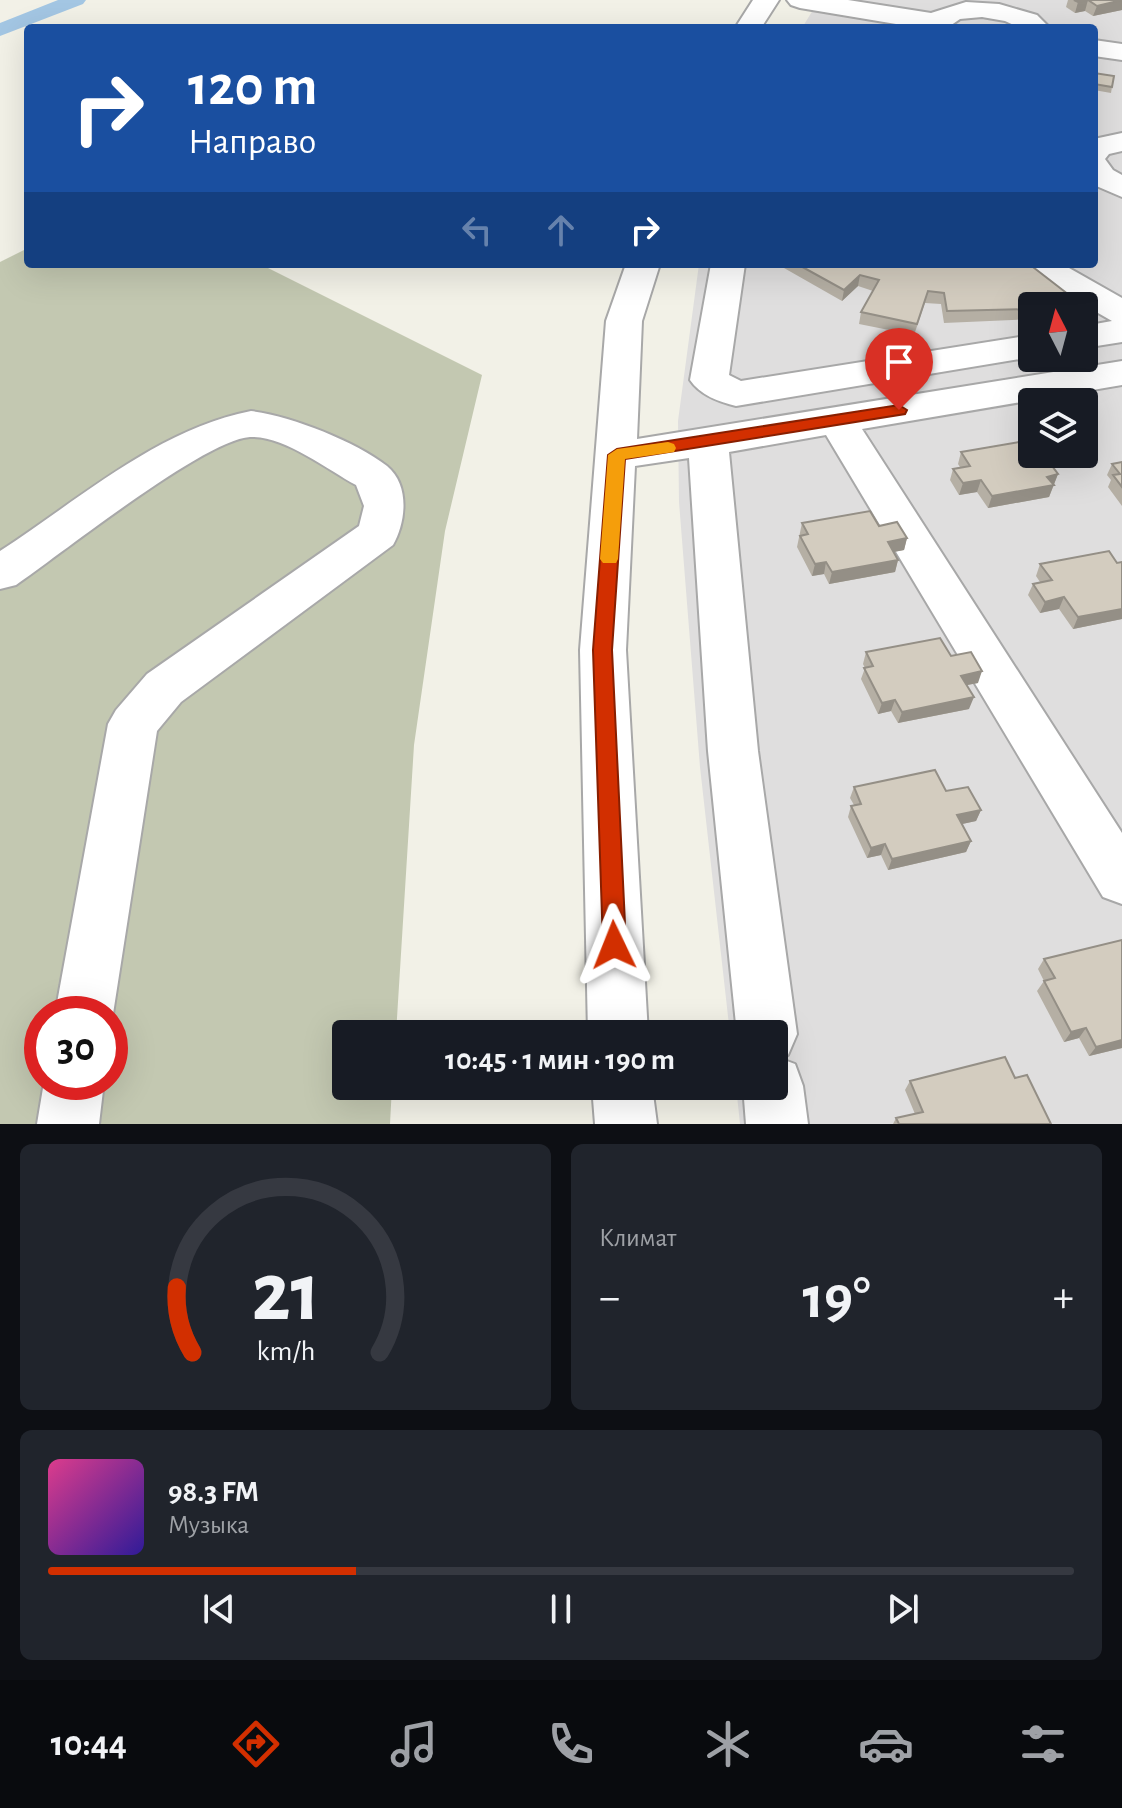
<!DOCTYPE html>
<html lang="ru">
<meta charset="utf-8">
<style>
:root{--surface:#171b24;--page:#20242c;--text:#f1f3f6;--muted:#9ea1a6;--line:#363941;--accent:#d22f00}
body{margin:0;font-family:"Alegreya Sans",sans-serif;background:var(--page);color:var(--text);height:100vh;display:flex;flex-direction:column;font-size:30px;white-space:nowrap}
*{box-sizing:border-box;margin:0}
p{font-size:26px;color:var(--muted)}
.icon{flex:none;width:44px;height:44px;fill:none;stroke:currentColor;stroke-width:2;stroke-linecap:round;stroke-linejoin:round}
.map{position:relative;height:1124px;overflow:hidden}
.drawer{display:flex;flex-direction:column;gap:20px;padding:20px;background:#0d0f14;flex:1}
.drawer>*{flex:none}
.top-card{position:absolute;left:24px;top:24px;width:1074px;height:244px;border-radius:8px;box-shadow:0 8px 32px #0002;background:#1a4fa0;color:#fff;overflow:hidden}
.needle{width:52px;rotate:354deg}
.buttons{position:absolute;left:1018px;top:292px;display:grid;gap:16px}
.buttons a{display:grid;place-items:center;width:80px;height:80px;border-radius:8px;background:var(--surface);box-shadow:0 8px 32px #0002;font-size:40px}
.speed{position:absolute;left:24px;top:996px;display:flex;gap:16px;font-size:40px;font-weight:700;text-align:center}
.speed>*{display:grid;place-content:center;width:104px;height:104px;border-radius:50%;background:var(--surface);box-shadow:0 8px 32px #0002;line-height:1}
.speed .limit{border:12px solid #d22;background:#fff;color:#111}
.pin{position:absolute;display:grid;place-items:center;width:68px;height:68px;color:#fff;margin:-82px -34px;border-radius:50% 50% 50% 0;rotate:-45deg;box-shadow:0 0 8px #0007}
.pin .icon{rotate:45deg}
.me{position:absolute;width:88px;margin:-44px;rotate:358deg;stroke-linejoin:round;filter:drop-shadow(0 0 6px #0008)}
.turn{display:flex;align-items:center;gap:28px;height:168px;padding:0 32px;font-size:36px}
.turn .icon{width:104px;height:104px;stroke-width:2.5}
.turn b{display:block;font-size:56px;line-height:68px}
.lanes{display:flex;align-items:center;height:76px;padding:0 32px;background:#0003;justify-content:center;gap:40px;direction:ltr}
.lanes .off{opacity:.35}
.big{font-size:60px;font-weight:600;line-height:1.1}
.drawer .tile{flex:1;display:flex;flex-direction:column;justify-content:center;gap:12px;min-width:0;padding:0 28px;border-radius:12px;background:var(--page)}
.drawer .dial{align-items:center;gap:0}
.dial svg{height:208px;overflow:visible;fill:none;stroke:var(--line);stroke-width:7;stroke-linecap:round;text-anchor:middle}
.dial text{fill:var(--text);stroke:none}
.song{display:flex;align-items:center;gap:24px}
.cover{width:96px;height:96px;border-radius:12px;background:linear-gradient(135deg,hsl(330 70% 55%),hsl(250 70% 35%))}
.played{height:8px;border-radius:4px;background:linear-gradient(90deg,var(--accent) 30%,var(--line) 30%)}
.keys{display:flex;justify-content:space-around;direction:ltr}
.heat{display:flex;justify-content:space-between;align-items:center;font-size:44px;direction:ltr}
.drawer .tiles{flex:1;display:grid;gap:20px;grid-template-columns:1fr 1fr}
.tile:last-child{grid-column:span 2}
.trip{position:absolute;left:332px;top:1020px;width:456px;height:80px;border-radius:8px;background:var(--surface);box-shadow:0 8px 32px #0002;font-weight:600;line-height:80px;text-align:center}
.menu{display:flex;height:128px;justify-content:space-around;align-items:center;background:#090b0e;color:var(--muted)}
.menu .icon{width:56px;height:56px}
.menu .active{color:var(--accent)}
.menu b{font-size:36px;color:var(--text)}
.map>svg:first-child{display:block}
.residential{fill:#dfdede;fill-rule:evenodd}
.construction{fill:#c3c8b1;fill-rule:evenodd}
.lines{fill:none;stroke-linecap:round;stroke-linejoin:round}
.canal{fill:#a3c6e3;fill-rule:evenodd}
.minor-casing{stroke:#a8a8a8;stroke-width:4}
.minor{fill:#fff;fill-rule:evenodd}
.wall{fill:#b5afa4}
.shaded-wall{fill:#948f86}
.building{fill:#d3ccbf;stroke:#948f86;stroke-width:2}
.route{fill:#d22f00;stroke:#881f00;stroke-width:2}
.slow{fill:#f59e0b}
</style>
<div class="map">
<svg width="1122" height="1124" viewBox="0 0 1122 1124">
<rect width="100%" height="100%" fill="#f2f1e7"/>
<path class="residential" d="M819 0H1122V1124H740L736 1086H774V1034H730L700 767 679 502 678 421 699 264H1094V28H802ZM1032 306H1084V358H1032ZM1032 402H1084V454H1032Z"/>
<path class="construction" d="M28 248V264H260L482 375 445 531 414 745 396 1034H346V1086H392L390 1124H0V262ZM42 1014H110V1082H42Z"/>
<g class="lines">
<path class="canal" d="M58 0H86L83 4 0 36V23Z"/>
<g class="minor-casing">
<path id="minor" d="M753 0H779L761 28H735Z
M787 0H848L931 13 966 2 999 4 1037 15 1050 28H1020L1005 21 982 17 960 19 947 28H920L800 8 791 5Z
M1094 40 1122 44V60L1094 56Z
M1122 133V151L1109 154 1105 159 1113 170 1122 175V197L1094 185V139Z
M626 264H660L642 321 637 439 1122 361V385L862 429 1122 833V904L1103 897 826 435 729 452 758 751 797 1034 788 1055 779 1058 795 1064 803 1086 808 1124H746L743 1086H774V1034H737L708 751 689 458 635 466 626 650 648 1034H588L580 650 606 321Z
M711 264H745L729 375 741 381 1032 335V357L736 406C719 402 700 395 690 380Z
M1020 264H1062L1122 298V342L1084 348V326L1112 321 1025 271Z
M251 411C291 416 355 441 387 466 410 485 406 522 393 545L181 702 157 731 113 1014 110 1022V1014H55L108 724 116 710 147 674 359 526 364 506 356 485C328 470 283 435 250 437 204 440 61 554 16 585L0 589V551C79 500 156 430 251 411Z
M44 1082H104L99 1124H37Z
M592 1086H652L657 1124H595Z"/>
</g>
<use href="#minor" class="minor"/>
</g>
<path class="wall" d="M1068 0H1122V10L1093 16 1085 11 1075 13 1066 7Z
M1094 73 1112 87 1111 93 1094 90Z
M777 264H1029L1032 319 944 323 941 304 925 303 914 335 859 324 861 312 873 291 858 286 842 301Z
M1032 451 1058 474 1049 497 988 508 977 492 959 495 950 480 953 469 960 467 958 464 961 452Z
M1122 462V506L1108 487 1111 480 1107 475 1112 464Z
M802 523 879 526 907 538 904 550 893 552 898 560 895 572 829 584 824 574 812 576 797 547Z
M1122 562V619L1073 629 1059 609 1040 613 1028 595 1033 584 1040 582 1036 576 1040 564Z
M866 652 951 656 978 683 966 685 969 709 898 723 891 711 878 714 861 679 865 668 863 664Z
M854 787 946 791 981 810 976 821 962 824 971 841 966 852 888 870 881 855 867 858 848 817 851 806 854 805 850 798Z
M1044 959 1122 1048 1089 1056 1079 1038 1064 1042 1037 991 1044 981 1038 969Z
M1015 1078 1051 1124H893L896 1118 915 1114 905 1090 910 1081Z"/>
<path class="shaded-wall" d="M1088 0 1085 11 1075 13 1078 2Z
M1122 0V10L1093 16 1097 6Z
M860 275 858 286 842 301 844 290Z
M1073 298 1070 306H1043Z
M1058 474 1049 497 988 508 992 496 1047 477Z
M981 480 977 492 959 495 963 483Z
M907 538 904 550 884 554 888 542Z
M898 560 895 572 829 584 832 572Z
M826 562 824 574 812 576 815 564Z
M1064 597 1059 609 1040 613 1045 602Z
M1122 609V619L1073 629 1078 617Z
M982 671 978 683 957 687 961 676Z
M974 697 969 709 898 723 902 712Z
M895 700 891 711 878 714 882 703Z
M981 810 976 821 953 826 957 815Z
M971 841 966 852 888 870 892 859Z
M885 844 881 855 867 858 871 848Z
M1086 1028 1079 1038 1064 1042 1071 1032Z
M1122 1040V1048L1089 1056 1096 1047Z"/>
<path class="building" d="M1074 0H1122L1097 6 1088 0 1078 2Z
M1094 73 1114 76 1112 87 1094 84Z
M797 264H1029L1073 298 1043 306H1032V309L947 311 944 293 928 291 917 324 861 312 879 280 860 275 844 290Z
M1025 441 1032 451V454H1043L1058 474 1047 477 1054 485 992 496 981 480 963 483 953 469 970 466 961 452Z
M1122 462V487L1113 475 1120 474 1112 464Z
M870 511 879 526 897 522 907 538 888 542 898 560 832 572 826 562 815 564 800 536 808 534 802 523Z
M1109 551 1117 563 1122 562V609L1078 617 1064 597 1045 602 1033 584 1052 580 1040 564Z
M940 638 951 656 971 652 982 671 961 676 974 697 902 712 895 700 882 703 864 668 873 666 866 652Z
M935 770 946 791 968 787 981 810 957 815 971 841 892 859 885 844 871 848 851 806 861 804 854 787Z
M1122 940V1040L1096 1047 1086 1028 1071 1032 1044 981 1055 978 1044 959Z
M1005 1057 1015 1078 1027 1075 1051 1124H899L896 1118 923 1112 910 1081Z"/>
<path class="route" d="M899 405 907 410 905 414 625 459 612 650 626 945 623 953 614 956 606 953 603 945 593 650 608 455 617 449Z"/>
<path class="slow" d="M668 442 674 444 676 448 674 452 625 459 618 559 616 563H603L600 559 608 455 617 449Z"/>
</svg>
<div class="buttons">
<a><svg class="needle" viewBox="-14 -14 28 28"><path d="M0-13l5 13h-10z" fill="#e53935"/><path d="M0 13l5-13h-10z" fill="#9ea1a6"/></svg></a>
<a><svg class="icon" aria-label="layers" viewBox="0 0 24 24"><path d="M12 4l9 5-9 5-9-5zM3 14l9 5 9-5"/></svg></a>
</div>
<div class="speed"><div class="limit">30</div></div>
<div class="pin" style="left:899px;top:410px;background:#d93025"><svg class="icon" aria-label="arrive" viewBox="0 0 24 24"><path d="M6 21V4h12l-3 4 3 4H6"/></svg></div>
<svg class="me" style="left:614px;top:945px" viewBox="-20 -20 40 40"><path d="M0-17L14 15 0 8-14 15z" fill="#d22f00" stroke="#fff" stroke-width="4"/></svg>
<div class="trip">10:45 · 1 мин · 190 m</div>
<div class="top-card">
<div class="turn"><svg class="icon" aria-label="right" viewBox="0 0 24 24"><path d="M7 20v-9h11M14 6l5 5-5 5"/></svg><div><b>120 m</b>Направо</div></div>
<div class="lanes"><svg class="icon off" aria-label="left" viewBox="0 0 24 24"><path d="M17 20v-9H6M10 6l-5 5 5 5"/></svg><svg class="icon off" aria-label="ahead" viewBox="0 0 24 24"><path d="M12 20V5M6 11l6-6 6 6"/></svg><svg class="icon" aria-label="right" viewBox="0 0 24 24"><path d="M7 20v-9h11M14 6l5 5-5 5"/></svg></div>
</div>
</div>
<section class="drawer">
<div class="tiles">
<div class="tile dial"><svg viewBox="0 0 100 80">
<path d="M14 69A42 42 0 1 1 86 69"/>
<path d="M14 69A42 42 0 0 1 8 44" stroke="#d22f00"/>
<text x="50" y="56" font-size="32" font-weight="700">21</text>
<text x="50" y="72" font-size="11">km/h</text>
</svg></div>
<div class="tile"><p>Климат</p>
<div class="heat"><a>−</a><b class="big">19°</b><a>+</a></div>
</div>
<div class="tile">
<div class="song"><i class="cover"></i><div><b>98.3 FM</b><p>Музыка</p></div></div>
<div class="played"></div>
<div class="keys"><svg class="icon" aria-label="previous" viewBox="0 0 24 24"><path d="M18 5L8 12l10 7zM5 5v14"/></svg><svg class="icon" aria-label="pause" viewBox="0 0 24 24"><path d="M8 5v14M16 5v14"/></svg><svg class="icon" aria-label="next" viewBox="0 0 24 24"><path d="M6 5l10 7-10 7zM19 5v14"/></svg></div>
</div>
</div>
</section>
<nav class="menu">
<b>10:44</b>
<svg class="icon active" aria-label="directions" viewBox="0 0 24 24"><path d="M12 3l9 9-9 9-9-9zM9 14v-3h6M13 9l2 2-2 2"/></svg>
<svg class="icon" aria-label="music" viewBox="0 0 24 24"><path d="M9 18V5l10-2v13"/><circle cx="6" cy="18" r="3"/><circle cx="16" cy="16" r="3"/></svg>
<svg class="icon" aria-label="phone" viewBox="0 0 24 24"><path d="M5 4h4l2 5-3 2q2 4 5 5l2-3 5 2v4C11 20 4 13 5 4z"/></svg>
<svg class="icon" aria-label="climate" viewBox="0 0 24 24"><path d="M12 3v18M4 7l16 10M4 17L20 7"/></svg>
<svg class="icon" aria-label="car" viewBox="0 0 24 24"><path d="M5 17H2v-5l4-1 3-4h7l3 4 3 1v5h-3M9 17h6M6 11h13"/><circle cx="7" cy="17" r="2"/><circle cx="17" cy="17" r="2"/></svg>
<svg class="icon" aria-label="filters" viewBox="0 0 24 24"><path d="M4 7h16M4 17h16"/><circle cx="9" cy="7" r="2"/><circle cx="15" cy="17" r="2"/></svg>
</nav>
